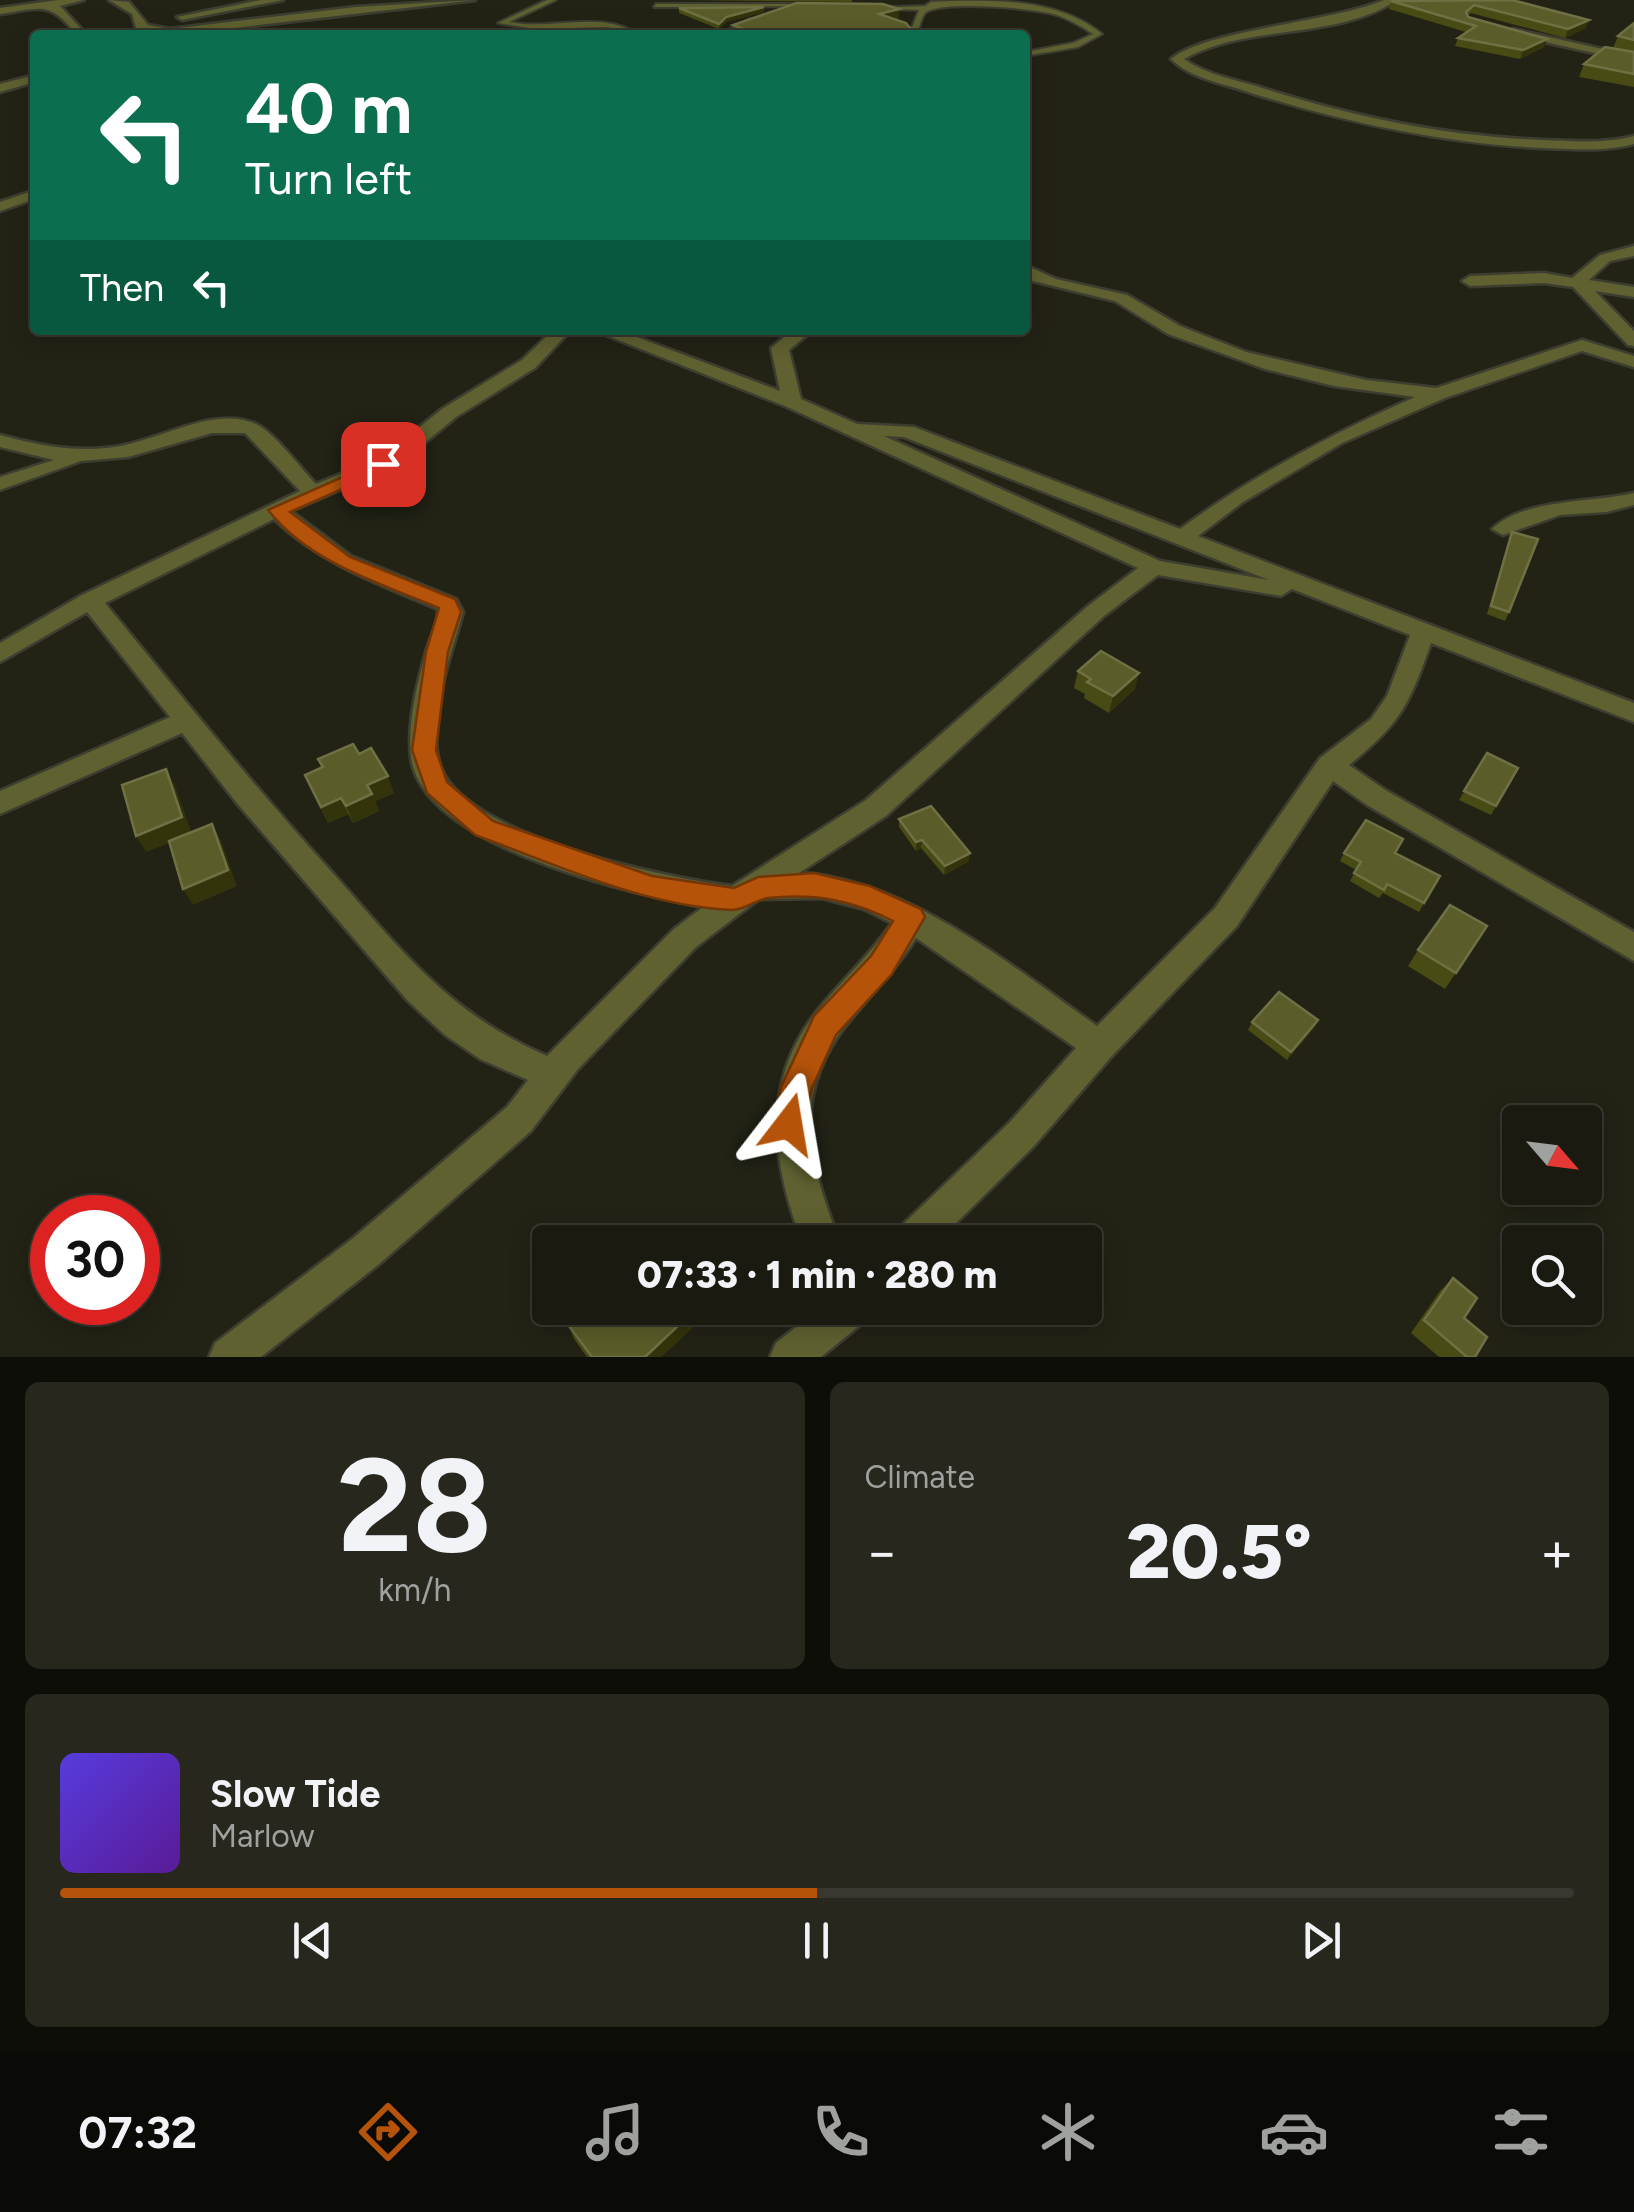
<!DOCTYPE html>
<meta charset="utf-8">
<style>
:root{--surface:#1a1a10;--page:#27271e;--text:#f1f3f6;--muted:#9fa19f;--line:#383830;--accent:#b45309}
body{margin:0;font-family:Figtree,sans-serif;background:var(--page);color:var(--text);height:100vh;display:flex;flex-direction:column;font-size:38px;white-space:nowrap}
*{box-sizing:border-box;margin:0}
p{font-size:32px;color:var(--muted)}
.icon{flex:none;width:55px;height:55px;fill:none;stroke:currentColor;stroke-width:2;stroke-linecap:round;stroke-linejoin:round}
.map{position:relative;height:1357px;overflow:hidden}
.details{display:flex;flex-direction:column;gap:25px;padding:25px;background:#0e0e09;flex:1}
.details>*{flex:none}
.top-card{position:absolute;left:30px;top:30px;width:1000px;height:305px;border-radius:10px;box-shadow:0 5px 25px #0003,0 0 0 2px var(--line);background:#0b6e4f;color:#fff;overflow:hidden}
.needle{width:65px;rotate:118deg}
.buttons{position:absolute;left:1502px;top:1105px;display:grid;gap:20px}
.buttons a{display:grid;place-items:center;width:100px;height:100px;border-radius:10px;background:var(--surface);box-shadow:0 5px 25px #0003,0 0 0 2px var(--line);font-size:50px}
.speed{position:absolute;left:30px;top:1195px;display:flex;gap:20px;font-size:50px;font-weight:700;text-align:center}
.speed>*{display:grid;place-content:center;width:130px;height:130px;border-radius:50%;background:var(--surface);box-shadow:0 5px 25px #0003,0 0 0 2px var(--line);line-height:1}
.speed .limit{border:15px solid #d22;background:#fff;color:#111}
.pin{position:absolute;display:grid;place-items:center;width:85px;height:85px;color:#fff;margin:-42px;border-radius:20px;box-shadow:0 5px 15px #0006}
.me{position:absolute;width:110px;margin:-55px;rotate:14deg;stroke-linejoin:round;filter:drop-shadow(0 0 8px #0008)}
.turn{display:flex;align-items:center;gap:35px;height:210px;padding:0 50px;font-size:45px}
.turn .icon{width:130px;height:130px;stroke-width:2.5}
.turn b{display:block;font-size:70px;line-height:85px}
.then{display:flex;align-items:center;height:95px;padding:0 50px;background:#0003;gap:20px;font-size:38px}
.big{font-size:75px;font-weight:800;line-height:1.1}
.details .widget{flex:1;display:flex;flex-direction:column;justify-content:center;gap:15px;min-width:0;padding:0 35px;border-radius:15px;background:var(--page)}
.details .dial{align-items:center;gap:0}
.dial b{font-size:130px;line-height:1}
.song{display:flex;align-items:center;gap:30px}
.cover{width:120px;height:120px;border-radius:15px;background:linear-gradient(135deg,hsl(250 70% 55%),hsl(270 70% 35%))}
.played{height:10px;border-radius:5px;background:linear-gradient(90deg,var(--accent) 50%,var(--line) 50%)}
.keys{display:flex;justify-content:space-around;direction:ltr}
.heat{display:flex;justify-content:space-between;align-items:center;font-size:55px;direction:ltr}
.details .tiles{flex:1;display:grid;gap:25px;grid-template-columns:1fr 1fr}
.widget:last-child{grid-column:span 2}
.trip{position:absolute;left:532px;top:1225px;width:570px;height:100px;border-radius:10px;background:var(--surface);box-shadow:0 5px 25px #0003,0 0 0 2px var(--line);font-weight:800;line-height:100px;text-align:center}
.tabs{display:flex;height:160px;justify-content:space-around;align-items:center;background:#0a0a06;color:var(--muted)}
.tabs .icon{width:70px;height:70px}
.tabs .selected{color:var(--accent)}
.tabs b{font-size:45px;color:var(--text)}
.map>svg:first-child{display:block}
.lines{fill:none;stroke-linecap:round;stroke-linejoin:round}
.lane-casing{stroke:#3d3e30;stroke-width:4}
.street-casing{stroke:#3d3e30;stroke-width:5}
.lane{fill:#5f6131;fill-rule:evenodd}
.street{fill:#5f6131;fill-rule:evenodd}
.wall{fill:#494b14}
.shaded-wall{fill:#33340b}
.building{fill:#5a5c29;stroke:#6f7145;stroke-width:2.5}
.route{fill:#b45309;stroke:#753606;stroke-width:2.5}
</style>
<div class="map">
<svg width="1634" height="1357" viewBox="0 0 1634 1357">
<rect width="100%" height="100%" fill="#222315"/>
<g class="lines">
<g class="lane-casing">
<path id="lane" d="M547 0H556L509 22C552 31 601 9 640 35L608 27 535 29 498 23Z
M951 1C1002 0 1060 0 1102 34L1078 47 1025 56V52L1073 43 1093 34C1081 26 1070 20 1057 15 1036 8 940 0 925 13 921 18 919 29 917 35H909L919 10 868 8 925 6 931 2Z
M656 4H815L818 6 654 7Z
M750 19 757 21 729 35H719Z"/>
</g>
<g class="street-casing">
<path id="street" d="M58 0H84L60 6 87 35H77C49 0 41 8 0 14V8Z
M109 0 129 2 148 25 170 29 356 7 475 0 173 35 148 31V35H138L132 14Z
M261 0H283L182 20 177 17Z
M1384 0H1397C1335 41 1248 23 1184 59 1205 74 1232 79 1256 86 1349 116 1444 136 1542 140 1573 141 1604 144 1634 136V144C1604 152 1573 149 1542 148 1441 143 1344 122 1248 92 1223 83 1191 79 1171 59 1205 30 1332 22 1384 0Z
M1513 29 1634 56V62L1509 34Z
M35 75V82L0 92V84Z
M35 190V199L0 211V202Z
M1634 246V256L1610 261 1589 280 1634 287V297L1595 291 1634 331V346L1628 345 1573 287 1544 283 1470 286 1462 281 1470 276 1544 273 1572 278 1600 255Z
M1025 265 1056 279 1127 295 1180 326 1246 352 1366 380 1436 388 1582 340 1634 356V367L1582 351 1445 398 1342 443 1243 502 1198 536 1634 703V722L1431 643C1409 705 1401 723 1349 765L1387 791 1634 932V961L1367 805 1333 781 1237 926 1111 1057 1033 1147 937 1242H892L898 1229 1009 1123 1076 1048 916 938C897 969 871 994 848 1023 790 1093 809 1164 840 1242H802C772 1162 760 1083 817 1011 841 981 870 955 892 923L864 909 822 898 759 899 696 947 578 1069 531 1131 378 1265 261 1357H209L215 1343 352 1239 507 1107 528 1080 480 1059 445 1035 408 1001 236 802 182 733 0 814V791L170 717 87 612 0 662V643L82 595 300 491 245 433H212L128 457 81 461 0 490V477L54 460 0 447V435C38 445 74 453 114 447 157 442 213 405 256 424 274 432 301 469 316 484L384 456 442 409 522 360 553 330H571L535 368 456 417 399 464 291 511 351 556 456 599 463 612C451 658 427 713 439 762 457 835 666 878 732 886L866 800 1088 606 1138 568 785 406 593 330H618L780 391 771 348 793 330H813L789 350 801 399 857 424 914 427 1180 529C1254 475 1331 434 1415 397L1334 386 1265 369 1168 334 1115 301 1033 281 1025 276ZM884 436 904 437 1269 580 1160 561ZM274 519C321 564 379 584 438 609 439 623 430 637 426 652 417 684 407 723 411 757 421 846 631 893 703 907L674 929 547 1056C446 1012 401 949 330 870 251 783 179 693 105 603ZM1158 575 1281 596 1292 589 1410 635 1387 696 1371 719 1320 758 1215 908 1097 1026C1012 966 905 878 799 873L886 816 1104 616Z
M1634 493V505L1606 512 1560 515 1503 535 1492 529C1524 498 1593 503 1634 493Z
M820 1308H870L864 1322 821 1357H770L776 1343Z"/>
</g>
<use href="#lane" class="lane"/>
<use href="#street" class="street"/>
</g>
<path class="wall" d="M688 0H852V2Z
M1512 0 1586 28 1565 38 1471 13 1467 16 1544 47 1520 59 1455 46 1458 38 1466 32 1389 9 1391 1Z
M764 7V12L726 22 719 29 679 13V8Z
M899 9 898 19 896 20 910 28 930 32V35H733V25Z
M1634 23V87L1579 77 1584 64 1613 48 1618 36Z
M1512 532 1509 612 1505 621 1487 614 1509 540Z
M1078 671 1135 689 1109 713 1084 698 1085 694 1074 688Z
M1487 753 1518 768 1491 815 1459 800Z
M359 754 394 793 375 801 379 811 353 823 348 814 328 823 305 775 322 768 318 759Z
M899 819 969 861 944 875 921 848 916 851 899 827Z
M1344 853H1395L1440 876 1419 912 1383 893 1379 898 1350 881 1356 870 1340 861Z
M1487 926 1445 989 1408 966 1418 950Z
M1318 1020 1314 1028 1287 1060 1248 1030 1252 1022Z
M1453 1278 1464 1318 1475 1357H1439L1411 1333 1440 1291Z
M590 1308H704L706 1315 661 1357H587L574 1339 569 1326Z"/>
<path class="shaded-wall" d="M764 7V12L726 22 719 29V24L726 17Z
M899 9 898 19 879 24V14Z
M1589 20 1586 28 1565 38 1568 29Z
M1547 39 1544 47 1520 59 1523 50Z
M1139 673 1135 689 1109 713 1113 696Z
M166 769 175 786 192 834 146 852 136 836Z
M388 776 394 793 375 801 379 811 353 823 346 806 367 785Z
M341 798 348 814 328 823 321 807Z
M212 824 221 841 237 886 193 905 183 889Z
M922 840 921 848 916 851V842Z
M970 853 969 861 944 875 945 866Z
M1318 1020 1314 1028 1287 1060 1291 1052Z
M697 1308H704L706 1315 661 1357H645Z"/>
<path class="building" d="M1512 0 1589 20 1568 29 1474 5 1466 12 1468 17 1547 39 1523 50 1458 38 1476 26 1391 1Z
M797 3 883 4 899 9 879 14 906 23 910 28 930 32 915 35H759L733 25Z
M764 7 726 17 719 24 679 8Z
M1634 23V40L1618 36Z
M1605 47 1634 52V74L1584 64Z
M1512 532 1538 539 1509 612 1491 606Z
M1101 651 1139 673 1113 696 1087 682 1091 679 1078 671Z
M353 744 359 754 371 748 388 776 367 785 372 794 346 806 341 798 321 807 305 775 323 767 318 759Z
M1487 753 1518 768 1496 806 1464 791Z
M166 769 182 817 136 836 122 785Z
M931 806 970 853 945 866 922 840 916 842 899 819Z
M1366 820 1403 839 1395 853 1440 876 1424 903 1387 884 1384 890 1354 873 1361 862 1344 853Z
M212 824 228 870 183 889 169 841Z
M1450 905 1487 926 1456 973 1418 950Z
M1279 992 1318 1020 1291 1052 1252 1022Z
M1453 1278 1477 1298 1464 1318 1487 1337 1475 1357H1467L1424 1320Z
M590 1308H697L645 1357H592L569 1326Z"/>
<path class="route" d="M383 459 390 461V468L290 512 350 557 455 599 461 612 448 652 436 750 447 782 493 821 652 876 734 888 758 877 814 873 870 886 921 909 925 917 892 974 836 1035 812 1088 800 1135 789 1139 778 1135 773 1124 781 1087 814 1016 871 956 893 921C852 900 814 893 768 898 755 900 745 910 732 910 643 906 558 865 475 835L427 793 412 750 426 652 439 608C379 583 310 563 268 510Z"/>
</svg>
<div class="buttons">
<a><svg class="needle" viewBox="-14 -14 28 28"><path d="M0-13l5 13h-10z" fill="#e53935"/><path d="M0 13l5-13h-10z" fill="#9fa19f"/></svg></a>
<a><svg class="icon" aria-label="search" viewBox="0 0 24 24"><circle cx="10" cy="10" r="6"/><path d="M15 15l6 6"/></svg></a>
</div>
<div class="speed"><div class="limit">30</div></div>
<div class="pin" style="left:383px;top:464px;background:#d93025"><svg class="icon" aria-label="arrive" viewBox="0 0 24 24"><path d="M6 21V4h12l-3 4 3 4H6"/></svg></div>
<svg class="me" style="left:789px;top:1124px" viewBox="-20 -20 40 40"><path d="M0-17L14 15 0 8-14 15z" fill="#b45309" stroke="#fff" stroke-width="4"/></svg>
<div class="trip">07:33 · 1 min · 280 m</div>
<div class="top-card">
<div class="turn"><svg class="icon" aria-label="left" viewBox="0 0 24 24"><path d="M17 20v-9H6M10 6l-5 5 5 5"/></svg><div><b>40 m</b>Turn left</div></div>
<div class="then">Then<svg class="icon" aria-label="left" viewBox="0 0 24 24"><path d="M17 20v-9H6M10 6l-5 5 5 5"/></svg></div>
</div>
</div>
<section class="details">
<div class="tiles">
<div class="widget dial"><b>28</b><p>km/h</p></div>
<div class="widget"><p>Climate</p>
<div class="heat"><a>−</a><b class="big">20.5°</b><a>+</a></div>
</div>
<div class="widget">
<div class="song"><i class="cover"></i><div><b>Slow Tide</b><p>Marlow</p></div></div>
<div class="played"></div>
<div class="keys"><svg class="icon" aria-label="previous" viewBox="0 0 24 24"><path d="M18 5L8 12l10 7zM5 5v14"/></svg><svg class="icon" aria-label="pause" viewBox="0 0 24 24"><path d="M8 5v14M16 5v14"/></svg><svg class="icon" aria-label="next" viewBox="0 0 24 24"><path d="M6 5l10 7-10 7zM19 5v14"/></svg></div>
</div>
</div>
</section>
<nav class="tabs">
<b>07:32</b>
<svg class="icon selected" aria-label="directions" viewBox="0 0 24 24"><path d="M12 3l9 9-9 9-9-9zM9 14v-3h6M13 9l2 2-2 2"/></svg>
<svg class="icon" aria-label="music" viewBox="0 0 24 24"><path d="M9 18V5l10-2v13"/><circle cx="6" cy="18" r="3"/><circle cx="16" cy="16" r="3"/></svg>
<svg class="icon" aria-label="phone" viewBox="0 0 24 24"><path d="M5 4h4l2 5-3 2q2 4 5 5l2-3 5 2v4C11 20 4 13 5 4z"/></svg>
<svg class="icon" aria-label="climate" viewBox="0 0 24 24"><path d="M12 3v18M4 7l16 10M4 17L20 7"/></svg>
<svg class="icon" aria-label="car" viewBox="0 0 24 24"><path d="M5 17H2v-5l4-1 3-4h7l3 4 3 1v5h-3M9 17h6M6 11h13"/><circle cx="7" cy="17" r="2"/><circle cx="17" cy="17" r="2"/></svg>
<svg class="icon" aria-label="filters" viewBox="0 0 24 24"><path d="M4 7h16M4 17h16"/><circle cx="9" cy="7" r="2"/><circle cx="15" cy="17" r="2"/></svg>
</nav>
